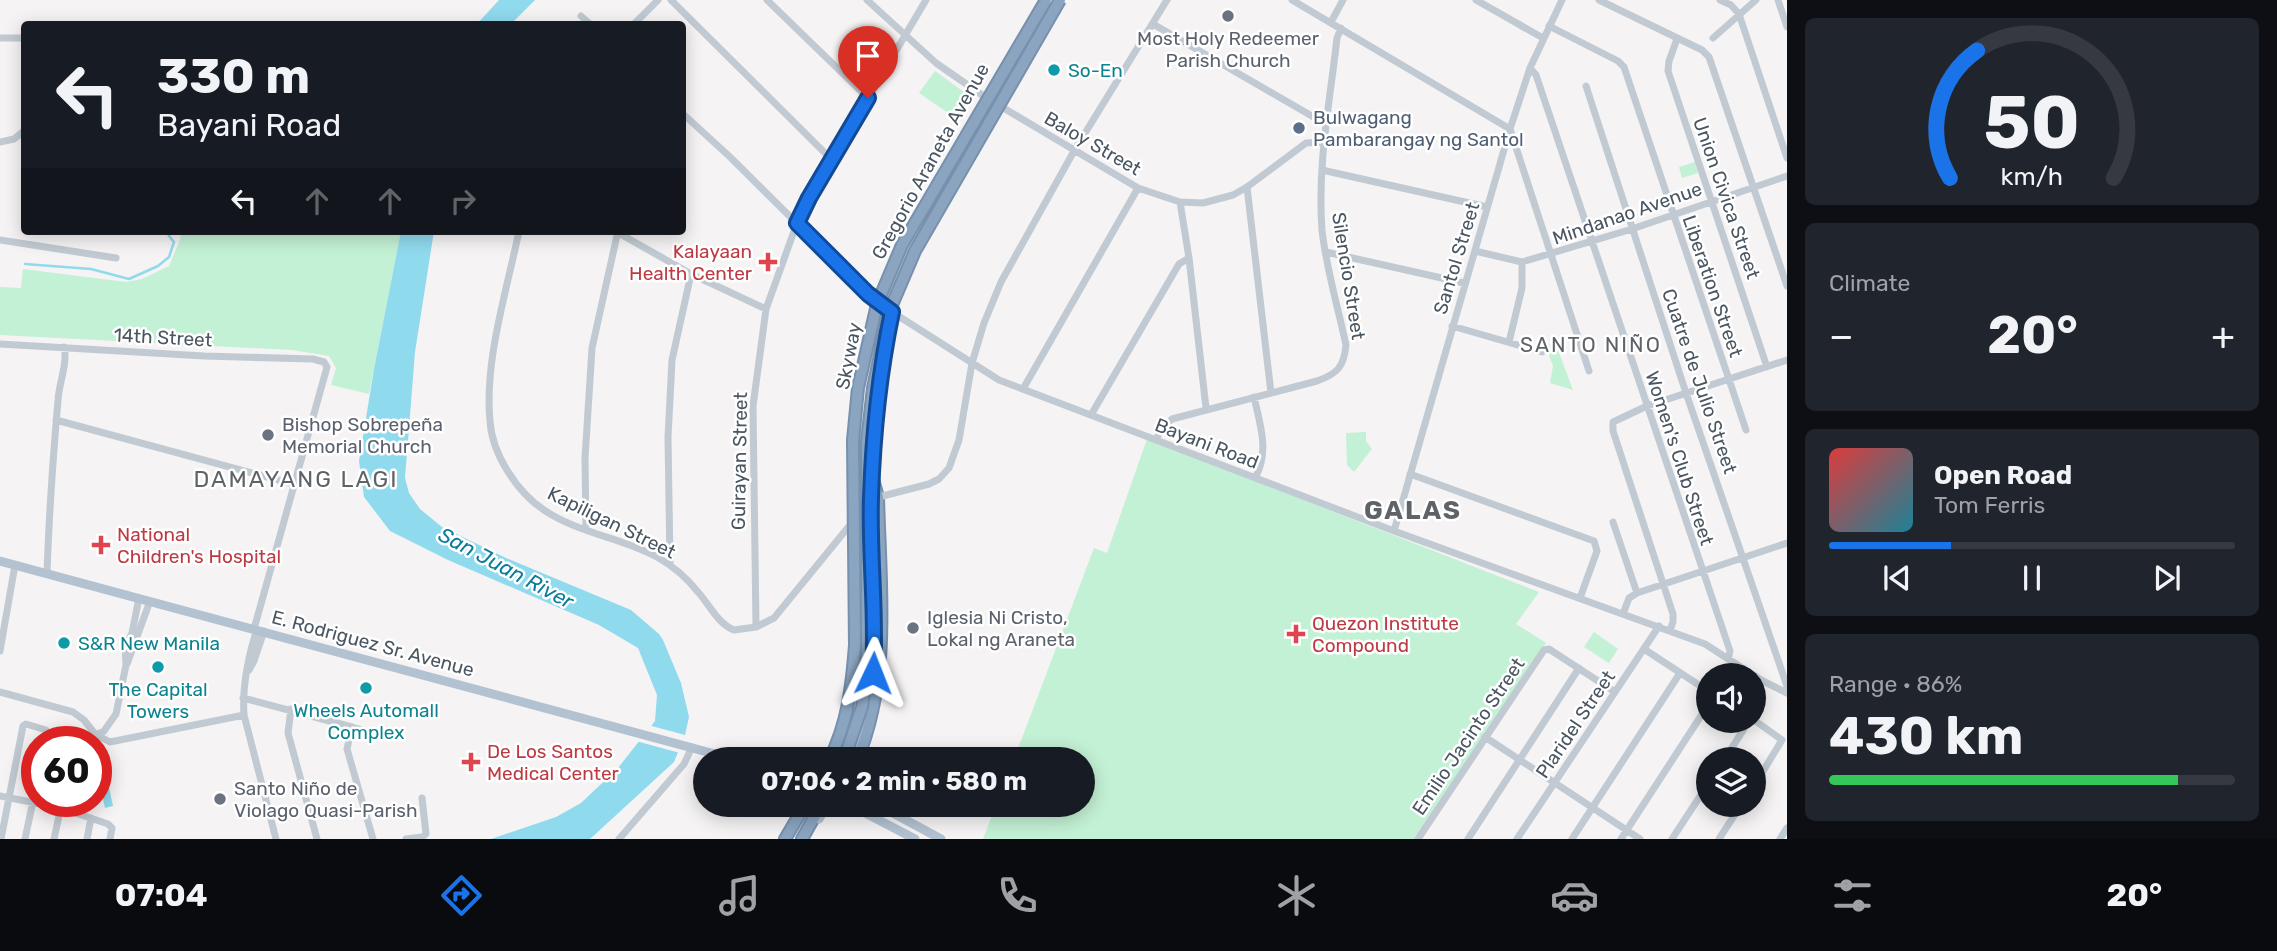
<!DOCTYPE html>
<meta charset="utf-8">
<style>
:root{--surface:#171b24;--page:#20242c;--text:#f1f3f6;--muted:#9ea1a6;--line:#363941;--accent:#1a73e8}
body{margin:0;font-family:Rubik,sans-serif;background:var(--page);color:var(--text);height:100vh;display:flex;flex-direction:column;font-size:26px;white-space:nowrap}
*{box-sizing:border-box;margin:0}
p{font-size:23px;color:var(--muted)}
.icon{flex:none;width:38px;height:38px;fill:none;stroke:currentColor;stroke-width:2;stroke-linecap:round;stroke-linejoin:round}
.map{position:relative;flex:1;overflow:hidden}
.drawer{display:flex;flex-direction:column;gap:18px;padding:18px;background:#0d0f14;width:490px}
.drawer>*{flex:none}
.banner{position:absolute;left:21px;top:21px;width:665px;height:214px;border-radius:7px;box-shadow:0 4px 18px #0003;background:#171b24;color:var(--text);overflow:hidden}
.fabs{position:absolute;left:1696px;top:663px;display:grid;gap:14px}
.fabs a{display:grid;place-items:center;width:70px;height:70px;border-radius:50%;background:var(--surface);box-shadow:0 4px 18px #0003;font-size:35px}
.speed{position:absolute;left:21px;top:726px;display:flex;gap:14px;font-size:35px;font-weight:700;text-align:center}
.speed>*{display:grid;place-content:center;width:91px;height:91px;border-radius:50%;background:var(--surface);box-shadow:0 4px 18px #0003;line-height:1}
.speed .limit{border:10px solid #d22;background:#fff;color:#111}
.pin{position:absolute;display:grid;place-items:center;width:60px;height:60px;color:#fff;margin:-72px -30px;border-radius:50% 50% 50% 0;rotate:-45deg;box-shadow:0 0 7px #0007}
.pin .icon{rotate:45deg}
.me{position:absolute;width:77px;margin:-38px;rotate:2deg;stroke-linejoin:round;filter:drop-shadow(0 0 5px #0008)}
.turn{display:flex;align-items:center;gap:24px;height:147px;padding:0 21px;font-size:32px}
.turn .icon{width:91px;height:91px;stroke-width:2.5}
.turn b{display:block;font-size:49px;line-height:60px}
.lanes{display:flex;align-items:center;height:66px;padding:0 21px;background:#0003;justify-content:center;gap:35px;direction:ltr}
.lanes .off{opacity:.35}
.big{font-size:52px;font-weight:700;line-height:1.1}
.drawer .tile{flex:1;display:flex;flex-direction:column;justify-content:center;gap:10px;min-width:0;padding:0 24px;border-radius:10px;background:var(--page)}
.drawer .dial{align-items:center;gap:0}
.dial svg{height:182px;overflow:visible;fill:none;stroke:var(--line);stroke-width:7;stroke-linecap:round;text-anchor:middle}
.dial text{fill:var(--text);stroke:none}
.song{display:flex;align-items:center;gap:21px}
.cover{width:84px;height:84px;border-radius:10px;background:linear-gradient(135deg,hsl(0 70% 55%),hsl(190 70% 35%))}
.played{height:7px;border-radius:4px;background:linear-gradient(90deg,var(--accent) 30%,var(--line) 30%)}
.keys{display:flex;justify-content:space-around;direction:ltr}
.heat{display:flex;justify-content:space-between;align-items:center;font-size:38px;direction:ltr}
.charge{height:10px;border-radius:5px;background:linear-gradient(90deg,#34c759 86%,var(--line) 0)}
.trip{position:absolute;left:693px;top:747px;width:402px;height:70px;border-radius:35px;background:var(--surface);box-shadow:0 4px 18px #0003;font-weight:700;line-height:70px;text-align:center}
.dock{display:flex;height:112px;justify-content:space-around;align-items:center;background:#090b0e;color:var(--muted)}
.dock .icon{width:49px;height:49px}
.dock .selected{color:var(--accent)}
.dock b{font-size:32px;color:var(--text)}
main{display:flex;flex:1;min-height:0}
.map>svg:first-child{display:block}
.green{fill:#c3f1d5}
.water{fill:#90daee}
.pier{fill:#f5f3f3}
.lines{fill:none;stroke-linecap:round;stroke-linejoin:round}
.stream{stroke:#90daee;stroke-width:2.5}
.highway-casing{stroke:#7690ad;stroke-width:14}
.minor{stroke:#c1cad2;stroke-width:7}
.major{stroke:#b3c2d1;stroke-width:9}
.highway{stroke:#8ba5c1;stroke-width:10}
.highway-bridge-casing{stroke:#7690ad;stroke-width:14;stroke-linecap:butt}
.highway-bridge{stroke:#8ba5c1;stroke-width:10}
.route-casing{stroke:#114b97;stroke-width:18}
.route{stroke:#1a73e8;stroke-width:12}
.worship-dot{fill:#6b7280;stroke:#fff;stroke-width:2.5}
.culture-dot{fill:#0f9aa8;stroke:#fff;stroke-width:2.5}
.service-dot{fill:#5c6f8a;stroke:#fff;stroke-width:2.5}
.health-dot{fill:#e0444e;stroke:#fff;stroke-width:2.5}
.labels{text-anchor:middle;stroke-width:5;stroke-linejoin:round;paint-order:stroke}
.worship-label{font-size:19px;fill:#5b616d;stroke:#fff;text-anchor:start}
.culture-label{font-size:19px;fill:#0d838f;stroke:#fff;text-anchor:start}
.service-label{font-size:19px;fill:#4e5e75;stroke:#fff;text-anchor:start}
.street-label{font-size:19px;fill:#4a5661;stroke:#fff}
.health-label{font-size:19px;fill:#be3a42;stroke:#fff;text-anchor:start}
.neighbourhood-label{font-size:21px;letter-spacing:2px;fill:#5f6368;stroke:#fff}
.water-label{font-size:21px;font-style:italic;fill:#0c7c9b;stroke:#fff}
.quarter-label{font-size:23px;letter-spacing:2px;fill:#5f6368;stroke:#fff}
.district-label{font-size:26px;font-weight:bold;letter-spacing:2px;fill:#5f6368;stroke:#fff}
</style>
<main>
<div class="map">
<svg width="1787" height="839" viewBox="0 0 1787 839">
<rect width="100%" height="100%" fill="#f5f3f3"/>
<path class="green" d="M935 71 968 95 954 117 919 93Z
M1695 162 1698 173 1682 178 1679 167Z
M181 231H401L369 394 331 385 336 368 329 356 292 350 0 335V287L21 288 23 269 126 282 142 279 169 266 180 240Z
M1555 342 1573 390 1550 383 1553 366 1545 345Z
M1366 432V441L1372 449 1354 472 1347 465 1346 433Z
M1147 439 1539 592 1516 624 1546 643 1415 839H983L996 805H1083V760L1014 759 1094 548 1107 553Z
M1594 632 1618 649 1609 663 1584 647Z"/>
<path class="water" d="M499 0H535L511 24H477Z
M401 231H434L415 352 405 478 409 493 420 509 442 527 506 558 631 610 659 634 663 640 681 683 689 717 685 735 674 762 590 839H491L556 817 581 803 618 768 655 721 657 695 638 648 599 625 448 560 390 531 364 497 359 461 374 369Z
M107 778 113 806 105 808 99 780Z"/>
<path class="pier" d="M648 725 685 735 680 753 636 741Z"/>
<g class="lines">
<path class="stream" d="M25 264 91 269 129 279 158 266 169 257 174 242 169 236 168 231"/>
<g class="highway-casing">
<path id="highway" d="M857 760C892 676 880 585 878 497L872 476
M785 839 805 805
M802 839 821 805"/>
</g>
<path class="minor" d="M671 0 831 159
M767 0 868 98
M867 0 936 63 985 97 1138 188 1180 202 1203 203 1233 195 1247 187 1306 143 1326 142
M1292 0 1510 129 1589 371
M1476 0 1543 38
M1599 0 1702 50 1709 57 1787 286
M1720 0 1731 5 1739 14 1787 158
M1778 0 1787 27
M581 16 590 24
M1331 22 1343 0
M634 24 658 0
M1153 24 1317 119 1328 123
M1549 26 1618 61 1624 67 1746 430
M0 38H24
M1713 38 1756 0
M1677 39 1669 61 1668 71 1767 367
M1530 68 1536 75 1730 651 1728 659
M1586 86 1686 393 1787 686
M682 113 729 156 868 294 892 312 999 380 1394 531 1705 644 1761 680 1787 693
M0 142 14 139 24 131
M1322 170 1487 207
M1247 187 1271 393
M1180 202 1189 258 1206 408
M519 231C507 290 484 361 490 421 492 454 517 492 544 510 578 533 622 538 657 557 673 566 687 578 698 592 709 604 718 624 734 630L756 627 774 618 850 525
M615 231 691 274 766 309
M0 240 116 258
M1475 251 1522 262 1632 229 1787 176
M1326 252 1464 283
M1452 326 1542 352
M1509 342 1522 288V262
M0 344 204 356 313 359 324 362 327 367 254 629
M1023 389 1138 188
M1254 397C1260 424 1270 452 1255 478
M1091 415 1179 264 1189 258
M56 420 293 484
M1156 440 1162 428 1172 419 1317 381C1337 374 1344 367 1346 345 1338 307 1326 268 1322 230 1317 166 1330 101 1337 38L1341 28
M1410 474 1594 541 1597 551 1580 598
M875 498 929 484 939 479 949 468 959 440 972 363 984 323 1001 282 1074 151 1167 0
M1613 522 1637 593
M586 529 585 458 592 348 618 231
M1394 531 1510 129 1530 68 1562 0
M670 564 668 437 672 360 691 274
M47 573C49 515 53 458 58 400 59 383 68 363 64 347
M1623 614 1629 598 1637 593 1787 543
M756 627 753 406 766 309 797 223 809 198 926 0
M257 629C248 657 242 686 244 715L276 839
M1670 630 1673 622V614L1613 431V422L1647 406 1787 360
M1644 649 1708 691
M0 651 15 565
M127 664 150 601
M249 670 254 661 264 631
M0 692 73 712 84 720 95 734 110 742 244 715
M243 698 352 727 365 731 372 737
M291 709 288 733 317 839
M1754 720 1782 740 1754 786
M352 727 347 749 373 839
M1485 737 1640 839
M82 742 104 731 116 714 126 665 125 647 132 633 139 598
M1724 760 1749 721
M0 796 61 808 108 824 112 828 110 839
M1 839 23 726 26 724 46 730V742
M25 839 37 782
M54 839 62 802
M87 839 91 818
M406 839 422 837 426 834 422 798
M619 839 684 764 692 747
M1418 839 1544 650 1549 649 1615 692
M1468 839 1579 668
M1517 839 1659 626
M1572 839 1680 673
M1621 839 1708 705
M1672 839 1708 784
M1719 839 1741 805
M1780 839 1787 828"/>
<path class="major" d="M872 481 873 441 878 387
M0 561 737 760
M850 760C880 680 875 616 872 533
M850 805 915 839
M878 805 941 839
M819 819 827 805"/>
<use href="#highway" class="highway"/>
<g class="highway-bridge-casing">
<path id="highway-bridge" d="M829 760C848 724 852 684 855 645L853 440 858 388 877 304 902 245 1046 0
M844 760 862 707 867 673V441L873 388 889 312 915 251 1060 0"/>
</g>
<use href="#highway-bridge" class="highway-bridge"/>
</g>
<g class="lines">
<g class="route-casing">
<path id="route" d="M868 98 809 198 797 223 868 294 892 312C879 374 873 434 871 497 869 556 877 614 873 673"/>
</g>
<use href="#route" class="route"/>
</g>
<g class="worship-dot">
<circle cx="1228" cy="16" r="7"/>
<circle cx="268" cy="435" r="7"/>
<circle cx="913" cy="628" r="7"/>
<circle cx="220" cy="799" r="7"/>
</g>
<g class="culture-dot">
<circle cx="1054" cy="70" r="7"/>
<circle cx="64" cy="643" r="7"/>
<circle cx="158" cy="667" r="7"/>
<circle cx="366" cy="688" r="7"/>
</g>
<circle class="service-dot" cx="1299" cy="128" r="7"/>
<g class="health-dot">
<path d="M764.5 251.5h7v7h7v7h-7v7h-7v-7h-7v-7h7z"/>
<path d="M97.5 534.5h7v7h7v7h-7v7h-7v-7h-7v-7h7z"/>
<path d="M1292.5 623.5h7v7h7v7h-7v7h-7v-7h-7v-7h7z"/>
<path d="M467.5 751.5h7v7h7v7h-7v7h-7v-7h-7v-7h7z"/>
</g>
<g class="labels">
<g class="worship-label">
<text x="1228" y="45" text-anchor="middle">Most Holy Redeemer<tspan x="1228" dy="22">Parish Church</tspan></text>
<text x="282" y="431">Bishop Sobrepeña<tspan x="282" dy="22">Memorial Church</tspan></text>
<text x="927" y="624">Iglesia Ni Cristo,<tspan x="927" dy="22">Lokal ng Araneta</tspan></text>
<text x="234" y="795">Santo Niño de<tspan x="234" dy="22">Violago Quasi-Parish</tspan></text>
</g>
<g class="culture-label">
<text x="1068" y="77">So-En</text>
<text x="78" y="650">S&amp;R New Manila</text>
<text x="158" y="696" text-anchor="middle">The Capital<tspan x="158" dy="22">Towers</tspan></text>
<text x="366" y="717" text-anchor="middle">Wheels Automall<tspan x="366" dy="22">Complex</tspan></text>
</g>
<g class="service-label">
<text x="1313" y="124">Bulwagang<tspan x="1313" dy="22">Pambarangay ng Santol</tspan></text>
</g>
<g class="street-label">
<text transform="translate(1093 143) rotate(30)" y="7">Baloy Street</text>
<text transform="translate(930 161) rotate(-61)" y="7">Gregorio Araneta Avenue</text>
<text transform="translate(1727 198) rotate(71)" y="7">Union Civica Street</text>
<text transform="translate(1627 213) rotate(-19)" y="7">Mindanao Avenue</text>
<text transform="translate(1456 258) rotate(-73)" y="7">Santol Street</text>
<text transform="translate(1349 276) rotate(81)" y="7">Silencio Street</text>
<text transform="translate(1713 286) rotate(71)" y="7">Liberation Street</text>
<text transform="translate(163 337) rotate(3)" y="7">14th Street</text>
<text transform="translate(848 356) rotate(-79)" y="7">Skyway</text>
<text transform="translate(1700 381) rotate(71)" y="7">Cuatre de Julio Street</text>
<text transform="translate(1207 443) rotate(21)" y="7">Bayani Road</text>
<text transform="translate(1680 458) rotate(72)" y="7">Women's Club Street</text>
<text transform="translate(739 461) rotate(-89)" y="7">Guirayan Street</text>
<text transform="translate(612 522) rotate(26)" y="7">Kapiligan Street</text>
<text transform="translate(373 643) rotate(15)" y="7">E. Rodriguez Sr. Avenue</text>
<text transform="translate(1575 724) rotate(-56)" y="7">Plaridel Street</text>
<text transform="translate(1468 736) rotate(-56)" y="7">Emilio Jacinto Street</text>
</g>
<g class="health-label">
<text x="752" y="258" text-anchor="end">Kalayaan<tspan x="752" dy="22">Health Center</tspan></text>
<text x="117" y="541">National<tspan x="117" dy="22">Children's Hospital</tspan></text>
<text x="1312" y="630">Quezon Institute<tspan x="1312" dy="22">Compound</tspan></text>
<text x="487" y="758">De Los Santos<tspan x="487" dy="22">Medical Center</tspan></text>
</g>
<g class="neighbourhood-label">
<text x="1591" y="352">SANTO NIÑO</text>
</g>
<g class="water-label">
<text transform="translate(506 568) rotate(28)" y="7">San Juan River</text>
</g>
<g class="quarter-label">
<text x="296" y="487">DAMAYANG LAGI</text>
</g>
<g class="district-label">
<text x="1413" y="519">GALAS</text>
</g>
</g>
</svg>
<div class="fabs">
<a><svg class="icon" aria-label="sound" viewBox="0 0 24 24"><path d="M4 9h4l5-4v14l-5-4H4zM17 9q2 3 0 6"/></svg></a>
<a><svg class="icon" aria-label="layers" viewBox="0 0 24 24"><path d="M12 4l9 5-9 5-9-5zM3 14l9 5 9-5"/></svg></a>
</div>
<div class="speed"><div class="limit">60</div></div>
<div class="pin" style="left:868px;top:98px;background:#d93025"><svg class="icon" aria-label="arrive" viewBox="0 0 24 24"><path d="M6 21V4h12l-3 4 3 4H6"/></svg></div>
<svg class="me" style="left:873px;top:673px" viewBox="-20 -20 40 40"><path d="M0-17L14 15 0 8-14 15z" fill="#1a73e8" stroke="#fff" stroke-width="4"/></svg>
<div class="trip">07:06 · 2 min · 580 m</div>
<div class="banner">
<div class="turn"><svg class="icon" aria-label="left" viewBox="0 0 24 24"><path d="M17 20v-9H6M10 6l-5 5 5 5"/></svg><div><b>330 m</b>Bayani Road</div></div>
<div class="lanes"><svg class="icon" aria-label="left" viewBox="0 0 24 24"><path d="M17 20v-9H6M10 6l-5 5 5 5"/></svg><svg class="icon off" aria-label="ahead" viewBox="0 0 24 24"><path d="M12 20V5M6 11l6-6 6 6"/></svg><svg class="icon off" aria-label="ahead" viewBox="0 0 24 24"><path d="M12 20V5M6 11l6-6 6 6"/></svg><svg class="icon off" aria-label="right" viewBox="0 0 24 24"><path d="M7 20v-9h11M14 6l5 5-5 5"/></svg></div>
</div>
</div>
<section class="drawer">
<div class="tile dial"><svg viewBox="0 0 100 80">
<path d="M14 69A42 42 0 1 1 86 69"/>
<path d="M14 69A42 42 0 0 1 26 13" stroke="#1a73e8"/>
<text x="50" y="56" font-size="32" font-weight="700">50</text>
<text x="50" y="72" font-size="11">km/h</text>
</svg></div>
<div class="tile"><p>Climate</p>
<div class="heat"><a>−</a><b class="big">20°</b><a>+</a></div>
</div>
<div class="tile">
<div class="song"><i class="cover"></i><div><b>Open Road</b><p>Tom Ferris</p></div></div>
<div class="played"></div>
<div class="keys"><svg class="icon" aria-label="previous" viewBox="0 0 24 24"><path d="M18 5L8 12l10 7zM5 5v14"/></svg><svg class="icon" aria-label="pause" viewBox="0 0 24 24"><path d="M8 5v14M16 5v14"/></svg><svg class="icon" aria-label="next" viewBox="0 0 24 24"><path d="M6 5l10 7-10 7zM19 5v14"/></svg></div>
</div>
<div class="tile"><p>Range · 86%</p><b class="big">430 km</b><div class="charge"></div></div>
</section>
</main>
<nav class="dock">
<b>07:04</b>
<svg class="icon selected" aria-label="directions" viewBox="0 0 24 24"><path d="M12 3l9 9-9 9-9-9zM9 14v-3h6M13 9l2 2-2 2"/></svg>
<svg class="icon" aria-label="music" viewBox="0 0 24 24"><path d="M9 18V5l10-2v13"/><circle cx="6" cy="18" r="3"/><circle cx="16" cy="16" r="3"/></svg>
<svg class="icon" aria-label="phone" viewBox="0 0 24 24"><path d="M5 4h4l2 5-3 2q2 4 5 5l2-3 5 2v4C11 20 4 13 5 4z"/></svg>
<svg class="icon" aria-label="climate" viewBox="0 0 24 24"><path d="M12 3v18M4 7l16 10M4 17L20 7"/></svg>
<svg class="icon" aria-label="car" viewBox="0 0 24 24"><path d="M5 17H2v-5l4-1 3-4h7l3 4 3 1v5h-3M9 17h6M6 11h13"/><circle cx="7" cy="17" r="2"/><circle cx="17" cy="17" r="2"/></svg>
<svg class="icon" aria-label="filters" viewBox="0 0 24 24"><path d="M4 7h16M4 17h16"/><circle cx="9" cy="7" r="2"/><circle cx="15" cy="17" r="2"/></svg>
<b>20°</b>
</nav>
